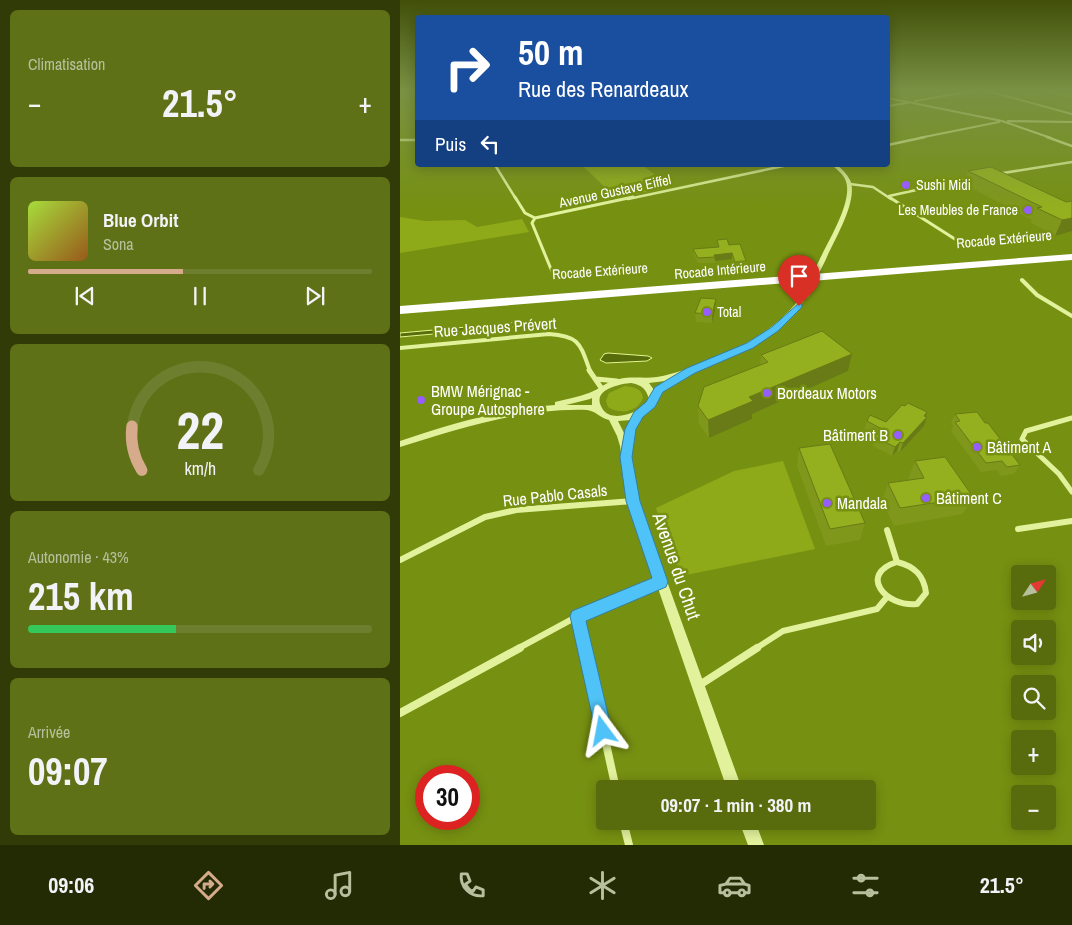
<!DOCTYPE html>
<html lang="fr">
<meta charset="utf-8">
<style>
:root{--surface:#586c0d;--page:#5e7116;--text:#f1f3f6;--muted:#b7c09d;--line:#6d7f2e;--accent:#d6ab8b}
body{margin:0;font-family:"Archivo Narrow",sans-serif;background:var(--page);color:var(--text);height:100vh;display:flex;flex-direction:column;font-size:19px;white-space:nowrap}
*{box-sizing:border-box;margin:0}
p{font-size:16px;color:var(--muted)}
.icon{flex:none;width:28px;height:28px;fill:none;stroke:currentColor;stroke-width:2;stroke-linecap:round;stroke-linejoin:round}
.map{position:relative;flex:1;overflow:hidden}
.drawer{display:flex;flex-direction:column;gap:10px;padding:10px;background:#303b07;width:400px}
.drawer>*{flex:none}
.banner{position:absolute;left:15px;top:15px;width:475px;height:152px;border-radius:5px;box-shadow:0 2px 12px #0003;background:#1a4fa0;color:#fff;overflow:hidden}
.needle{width:32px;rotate:54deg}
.buttons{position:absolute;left:611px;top:565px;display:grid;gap:10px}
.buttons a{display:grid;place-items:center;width:45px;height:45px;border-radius:5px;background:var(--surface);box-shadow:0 2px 12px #0003;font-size:25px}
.speed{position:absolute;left:15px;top:765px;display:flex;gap:10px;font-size:25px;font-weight:700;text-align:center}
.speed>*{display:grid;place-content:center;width:65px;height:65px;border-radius:50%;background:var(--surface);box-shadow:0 2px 12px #0003;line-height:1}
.speed .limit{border:8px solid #d22;background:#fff;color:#111}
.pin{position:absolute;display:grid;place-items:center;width:42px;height:42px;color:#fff;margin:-51px -21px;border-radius:50% 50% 50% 0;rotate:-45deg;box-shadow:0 0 5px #0007}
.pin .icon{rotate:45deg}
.me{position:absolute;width:55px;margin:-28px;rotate:347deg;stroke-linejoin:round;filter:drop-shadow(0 0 4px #0008)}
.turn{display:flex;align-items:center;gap:18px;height:105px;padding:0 20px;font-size:22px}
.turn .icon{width:65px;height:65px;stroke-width:2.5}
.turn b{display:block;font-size:35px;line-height:42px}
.then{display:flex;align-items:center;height:48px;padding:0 20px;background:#0003;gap:10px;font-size:19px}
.big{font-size:38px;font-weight:700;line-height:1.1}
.drawer .tile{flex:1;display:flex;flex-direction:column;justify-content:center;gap:8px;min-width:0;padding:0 18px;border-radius:8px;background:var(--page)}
.drawer .dial{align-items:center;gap:0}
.dial svg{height:130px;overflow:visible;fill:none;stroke:var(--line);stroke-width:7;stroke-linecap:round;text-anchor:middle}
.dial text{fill:var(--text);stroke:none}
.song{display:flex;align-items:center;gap:15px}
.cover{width:60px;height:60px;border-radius:8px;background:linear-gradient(135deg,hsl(80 70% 55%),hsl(30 70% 35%))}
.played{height:5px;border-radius:2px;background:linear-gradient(90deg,var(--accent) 45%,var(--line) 45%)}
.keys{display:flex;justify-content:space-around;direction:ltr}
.heat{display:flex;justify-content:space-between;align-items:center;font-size:28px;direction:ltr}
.charge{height:8px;border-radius:4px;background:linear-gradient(90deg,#34c759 43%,var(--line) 0)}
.trip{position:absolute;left:196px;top:780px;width:280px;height:50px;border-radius:5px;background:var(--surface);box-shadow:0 2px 12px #0003;font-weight:700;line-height:50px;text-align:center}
.dock{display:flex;height:80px;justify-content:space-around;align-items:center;background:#232b05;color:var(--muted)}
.dock .icon{width:35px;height:35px}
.dock .current{color:var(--accent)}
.dock b{font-size:22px;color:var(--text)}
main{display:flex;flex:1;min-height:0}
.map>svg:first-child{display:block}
.green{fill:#8faa19}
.water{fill:#576c0a;stroke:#e4f68d}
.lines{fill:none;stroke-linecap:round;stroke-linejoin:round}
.minor-far6{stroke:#e2f29c;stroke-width:2}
.minor-far5{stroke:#e2f29c;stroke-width:2.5}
.minor-far4{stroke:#e2f29c;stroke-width:3}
.minor-far3{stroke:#e2f29c;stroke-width:4}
.minor-far2{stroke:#e2f29c;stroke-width:5}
.minor-far1{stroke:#e2f29c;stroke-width:6}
.minor{stroke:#e2f29c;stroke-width:8}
.tertiary{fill:#e2f29c;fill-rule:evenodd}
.motorway{fill:#fff;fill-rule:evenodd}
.tertiary-bridge-far1{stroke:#e2f29c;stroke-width:5.5}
.tertiary-bridge{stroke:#e2f29c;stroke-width:7}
.wall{fill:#7f971b}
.shaded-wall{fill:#687b16}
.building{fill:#94b01f;stroke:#687b16}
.route{fill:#4fc3f7;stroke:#337fa1}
.poi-dot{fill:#965dff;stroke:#769011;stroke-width:2}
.labels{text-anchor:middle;stroke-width:5;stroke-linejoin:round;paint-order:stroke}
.far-poi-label{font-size:14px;fill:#fff;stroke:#769011;text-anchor:start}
.far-street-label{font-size:14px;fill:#fff;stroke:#769011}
.street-label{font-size:16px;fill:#fff;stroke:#769011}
.poi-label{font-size:16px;fill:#fff;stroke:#769011;text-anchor:start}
.near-street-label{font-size:19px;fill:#fff;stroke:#769011}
</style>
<main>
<section class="drawer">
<div class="tile"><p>Climatisation</p>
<div class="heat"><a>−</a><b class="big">21.5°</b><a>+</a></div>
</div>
<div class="tile">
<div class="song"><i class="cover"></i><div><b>Blue Orbit</b><p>Sona</p></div></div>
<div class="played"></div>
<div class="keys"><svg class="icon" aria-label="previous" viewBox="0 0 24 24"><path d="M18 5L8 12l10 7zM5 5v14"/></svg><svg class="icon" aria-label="pause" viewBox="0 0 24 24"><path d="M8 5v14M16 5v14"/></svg><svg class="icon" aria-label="next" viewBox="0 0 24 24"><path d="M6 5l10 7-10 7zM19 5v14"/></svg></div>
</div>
<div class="tile dial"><svg viewBox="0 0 100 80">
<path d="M14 69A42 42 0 1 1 86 69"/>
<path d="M14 69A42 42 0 0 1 8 42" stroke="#d6ab8b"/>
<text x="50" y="56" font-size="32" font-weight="700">22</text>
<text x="50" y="72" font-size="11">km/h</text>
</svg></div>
<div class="tile"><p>Autonomie · 43%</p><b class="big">215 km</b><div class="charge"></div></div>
<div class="tile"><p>Arrivée</p><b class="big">09:07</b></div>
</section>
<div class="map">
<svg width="672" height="845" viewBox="0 0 672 845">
<rect width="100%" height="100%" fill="#769011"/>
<path class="green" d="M182 165H242L271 187 216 198Z
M0 217 25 221 65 220 77 227 122 219 129 232 0 253Z
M225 386C233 387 242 388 243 398 238 412 220 415 208 407L206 401 209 393Z
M383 461 415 549 281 576 256 508 334 471Z"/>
<path class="water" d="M123 322 122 326 0 337V333Z
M208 353 248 356 252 358 247 361 206 363 200 360 204 354Z"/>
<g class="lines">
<path class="minor-far6" d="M584 90 672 114
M488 98 602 121 651 138
M515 101 578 90
M488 106 507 103
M608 121 672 122
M519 138 599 122"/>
<path class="minor-far5" d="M647 137 672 146
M0 140H18
M488 145 525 137
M95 165 116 199
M597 174 672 162
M450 184 473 187 491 199
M489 196 571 178
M228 199 388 165"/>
<path class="minor-far4" d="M115 197 125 213 135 218 233 197
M489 197 558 241
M135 218 132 223 153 274"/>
<path class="minor-far3" d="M622 280 637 295 672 316
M0 348 149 334C180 336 180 344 190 371"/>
<path class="minor-far2" d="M189 370 202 389
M196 379 217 381
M672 418 626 431 622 439 659 474 672 492"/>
<path class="minor-far1" d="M618 529 672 521
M487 530 497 562
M0 560 85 517 116 510 233 501
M497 562C514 566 524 575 526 593L517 604C485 607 458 574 497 562Z
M178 616 185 649
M117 649 178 616 261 582
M355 649 383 631 477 609 487 597"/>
<path class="minor" d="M185 648 216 789
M298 686 357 648
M0 713 120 648
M223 821 229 845"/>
<path class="tertiary" d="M432 165H437C442 169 447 174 450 180 459 200 434 240 426 259L423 261 420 259C428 241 455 199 445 179 442 173 436 169 432 165Z
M406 292 409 294 389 320 365 338 338 353 292 373 272 384 261 393 251 410 242 416 235 429 231 454 238 501 342 789H327L228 501 220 446 217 436 209 420C200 418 196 411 187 410 122 408 62 428 0 447V441C51 424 101 409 155 405V402C166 399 178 397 189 393 200 389 207 381 219 379 232 376 245 379 257 377 275 374 292 367 308 361 348 344 379 328 404 293ZM265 381 254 390 249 383ZM231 383C242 385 246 389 249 399 242 413 210 424 202 408 191 390 219 384 231 383ZM192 398V405H166L190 399ZM231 420 225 435 218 421Z
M339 821H355L364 845H348Z"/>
<path class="motorway" d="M672 254V260L0 314V306Z"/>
<path class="tertiary-bridge-far1" d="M415 275 423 259"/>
<path class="tertiary-bridge" d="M406 294 416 274"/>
</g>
<path class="wall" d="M624 90H672V109L622 96Z
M568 171 666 202 672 201V231L655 236 631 223 632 220 564 184Z
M317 240 329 245 346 261V267L335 268 332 259 315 261V263H298L294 255 293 249 318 247Z
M316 307 312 323 296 322 295 313Z
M452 354 448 371 352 414V419L309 438 299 424 298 406 360 365 361 355Z
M505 406 527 412 526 417H527L524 426 500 452 497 451 492 456 473 446 476 436 464 430 467 421 486 422Z
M555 414 585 423 620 465 614 474 601 476 597 470 581 472 551 431 553 426 551 423Z
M399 448 465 523 460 540 426 546 397 466Z
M515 461 573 497 563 514 494 526 482 501 488 483 508 480V479Z"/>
<path class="shaded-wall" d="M672 218V231L655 236 662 220Z
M332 253V259L315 261 314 255Z
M316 299V307L312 323V314Z
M452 354 448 371 352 414V419L309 438 308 420 349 397Z
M527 412 525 420 527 417 524 426 500 452 503 443Z
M500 442 497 451 492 456 495 447Z"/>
<path class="building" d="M634 90H672V100Z
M591 167 666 202 672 201V218L662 220 637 208 642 207 568 171Z
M327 239 329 245 340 244 346 261 335 262 332 253 314 255 315 257 298 258 293 249 319 247 317 240Z
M301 298 316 299 312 314 295 313Z
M422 331 452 354 349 397 353 401 308 420 298 406 304 387 368 362 361 355Z
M508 403 527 412 524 416 527 417 503 443 500 442 495 447 475 437 482 429 467 421 470 415 486 422 502 405 505 406Z
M577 412 585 423H588L620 465 607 467 602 461 586 463 555 422 560 421 555 414Z
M430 444 465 523 430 529 399 448Z
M545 457 573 497 500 508 488 483 524 478 515 461Z"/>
<linearGradient id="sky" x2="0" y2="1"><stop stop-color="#414f09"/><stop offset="0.43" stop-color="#799143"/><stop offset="1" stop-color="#799143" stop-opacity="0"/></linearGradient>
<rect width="672" height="209" fill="url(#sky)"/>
<path class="route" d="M399 303 402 304V307L378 331 353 348 295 373 263 392 255 407 243 417 236 429 232 457 240 501 268 582 266 587 186 621 212 731 210 738 203 741 197 738 170 616 172 611 252 578 226 501 220 457 225 429 234 412 246 402 255 387 287 368 347 343 372 327Z"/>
<g class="poi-dot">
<circle cx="506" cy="185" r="5"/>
<circle cx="628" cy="210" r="5"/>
<circle cx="307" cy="312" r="5"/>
<circle cx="367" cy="393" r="5"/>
<circle cx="21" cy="400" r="5"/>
<circle cx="498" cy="435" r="5"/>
<circle cx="577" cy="447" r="5"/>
<circle cx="526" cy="498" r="5"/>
<circle cx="427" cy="503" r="5"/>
</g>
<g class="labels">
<g class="far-poi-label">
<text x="516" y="190">Sushi Midi</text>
<text x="618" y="215" text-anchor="end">Les Meubles de France</text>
<text x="317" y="317">Total</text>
</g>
<g class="far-street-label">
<text transform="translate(215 191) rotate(-12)" y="5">Avenue Gustave Eiffel</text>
<text transform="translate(604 239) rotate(-5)" y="5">Rocade Extérieure</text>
<text transform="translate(320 270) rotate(-5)" y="5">Rocade Intérieure</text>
<text transform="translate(200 271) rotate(-4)" y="5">Rocade Extérieure</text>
</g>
<g class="street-label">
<text transform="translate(95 327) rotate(-4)" y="6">Rue Jacques Prévert</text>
<text transform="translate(155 495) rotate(-6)" y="6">Rue Pablo Casals</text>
</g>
<g class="poi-label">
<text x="31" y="397">BMW Mérignac -<tspan x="31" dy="18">Groupe Autosphere</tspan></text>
<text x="377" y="399">Bordeaux Motors</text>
<text x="488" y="441" text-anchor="end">Bâtiment B</text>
<text x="587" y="453">Bâtiment A</text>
<text x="536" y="504">Bâtiment C</text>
<text x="437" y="509">Mandala</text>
</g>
<g class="near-street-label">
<text transform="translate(277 566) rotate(71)" y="7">Avenue du Chut</text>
</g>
</g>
</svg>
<div class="buttons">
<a><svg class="needle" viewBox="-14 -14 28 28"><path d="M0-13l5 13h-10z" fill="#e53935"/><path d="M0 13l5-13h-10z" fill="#b7c09d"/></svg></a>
<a><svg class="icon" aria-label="sound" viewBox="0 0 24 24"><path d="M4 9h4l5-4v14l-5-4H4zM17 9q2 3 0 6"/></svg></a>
<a><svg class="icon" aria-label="search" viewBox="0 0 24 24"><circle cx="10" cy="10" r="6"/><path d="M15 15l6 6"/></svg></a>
<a>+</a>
<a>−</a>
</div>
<div class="speed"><div class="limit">30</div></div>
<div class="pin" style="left:399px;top:306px;background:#d93025"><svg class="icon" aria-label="arrive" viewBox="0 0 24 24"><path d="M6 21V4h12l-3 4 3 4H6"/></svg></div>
<svg class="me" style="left:203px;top:731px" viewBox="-20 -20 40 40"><path d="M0-17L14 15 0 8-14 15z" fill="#4fc3f7" stroke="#fff" stroke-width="4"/></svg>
<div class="trip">09:07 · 1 min · 380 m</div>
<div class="banner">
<div class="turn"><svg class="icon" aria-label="right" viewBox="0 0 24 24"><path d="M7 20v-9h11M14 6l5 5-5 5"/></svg><div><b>50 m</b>Rue des Renardeaux</div></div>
<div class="then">Puis<svg class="icon" aria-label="left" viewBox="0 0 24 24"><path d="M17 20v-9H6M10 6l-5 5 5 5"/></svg></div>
</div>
</div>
</main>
<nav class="dock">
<b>09:06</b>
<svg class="icon current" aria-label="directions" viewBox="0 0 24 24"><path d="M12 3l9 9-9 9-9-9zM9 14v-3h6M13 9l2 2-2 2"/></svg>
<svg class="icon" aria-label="music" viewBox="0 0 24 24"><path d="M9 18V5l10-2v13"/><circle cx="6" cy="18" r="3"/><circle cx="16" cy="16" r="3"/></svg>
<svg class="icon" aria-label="phone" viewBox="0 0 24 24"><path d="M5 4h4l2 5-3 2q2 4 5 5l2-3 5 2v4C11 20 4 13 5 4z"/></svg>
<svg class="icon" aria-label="climate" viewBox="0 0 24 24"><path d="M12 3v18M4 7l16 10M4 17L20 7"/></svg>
<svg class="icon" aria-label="car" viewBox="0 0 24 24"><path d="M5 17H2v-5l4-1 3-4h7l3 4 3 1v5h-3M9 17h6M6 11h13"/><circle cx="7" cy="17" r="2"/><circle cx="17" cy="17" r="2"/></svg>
<svg class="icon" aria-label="filters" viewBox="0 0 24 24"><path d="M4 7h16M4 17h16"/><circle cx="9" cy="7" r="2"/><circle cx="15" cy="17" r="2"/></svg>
<b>21.5°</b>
</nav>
